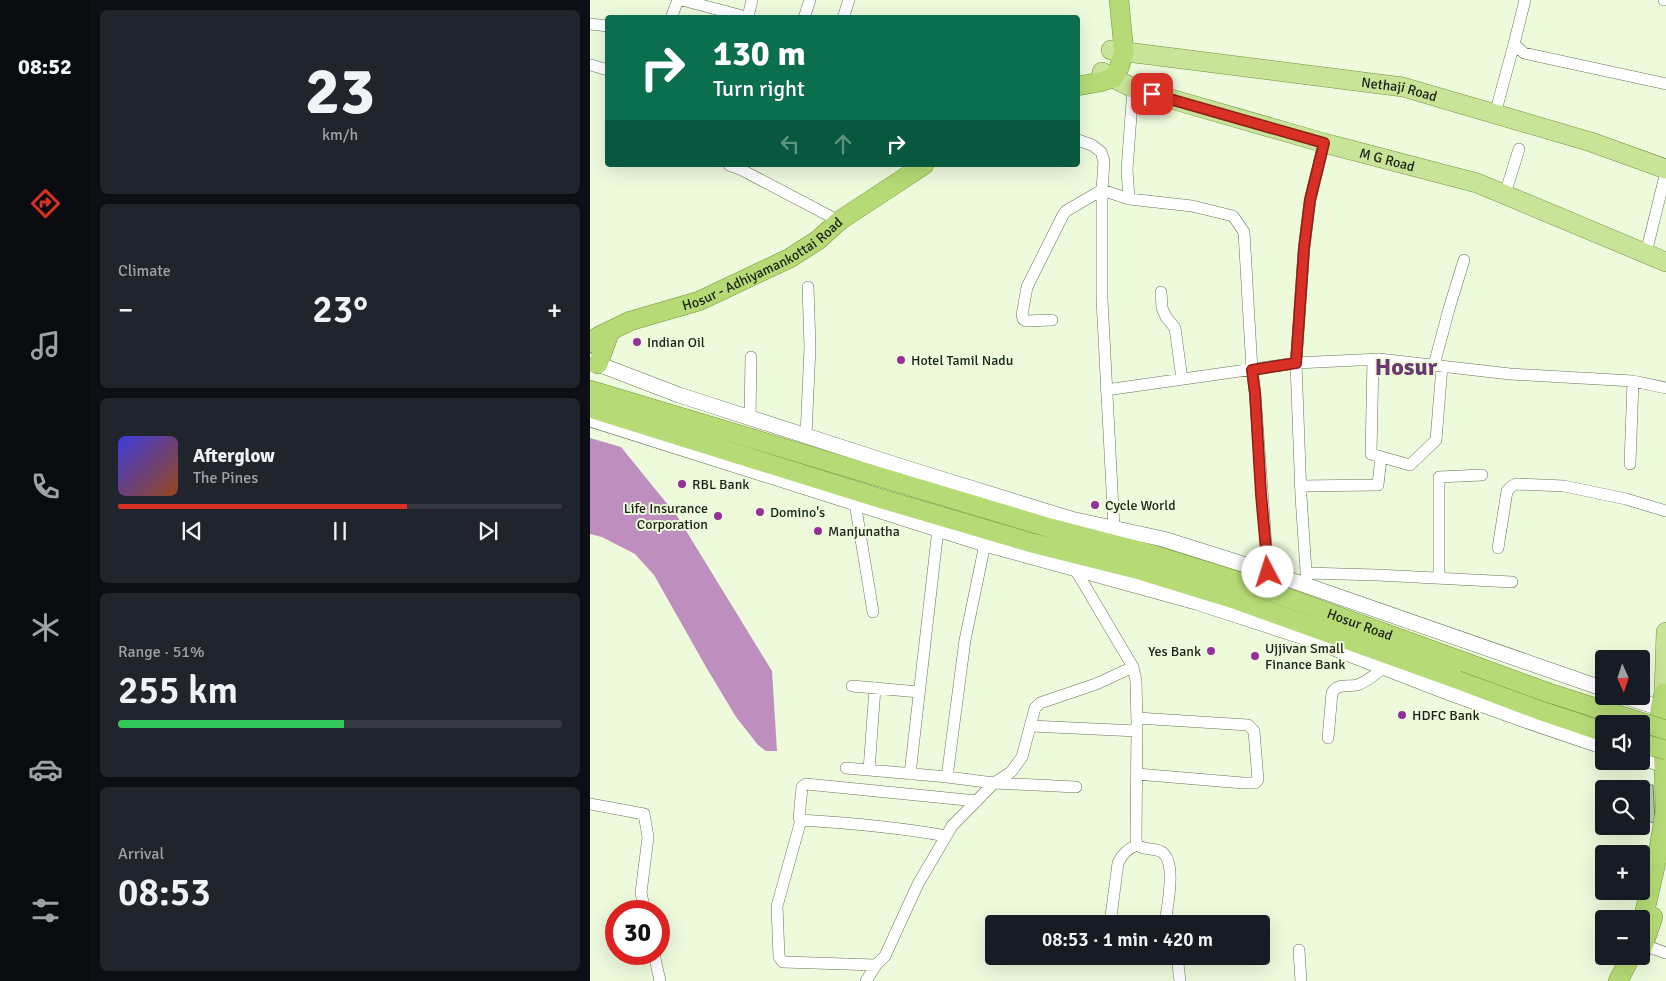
<!DOCTYPE html>
<meta charset="utf-8">
<style>
:root{--surface:#171b24;--page:#20242c;--text:#f1f3f6;--muted:#9ea1a6;--line:#363941;--accent:#d93025}
body{margin:0;font-family:Signika,sans-serif;background:var(--page);color:var(--text);height:100vh;display:flex;flex-direction:column;font-size:19px;white-space:nowrap}
*{box-sizing:border-box;margin:0}
p{font-size:16px;color:var(--muted)}
.icon{flex:none;width:28px;height:28px;fill:none;stroke:currentColor;stroke-width:2;stroke-linecap:round;stroke-linejoin:round}
.map{position:relative;flex:1;overflow:hidden}
.details{display:flex;flex-direction:column;gap:10px;padding:10px;background:#0d0f14;width:500px}
.details>*{flex:none}
.top-card{position:absolute;left:15px;top:15px;width:475px;height:152px;border-radius:5px;box-shadow:0 5px 20px #0002;background:#0b6e4f;color:#fff;overflow:hidden}
.needle{width:32px;rotate:177deg}
.tools{position:absolute;left:1005px;top:650px;display:grid;gap:10px}
.tools a{display:grid;place-items:center;width:55px;height:55px;border-radius:5px;background:var(--surface);box-shadow:0 5px 20px #0002;font-size:25px}
.speed{position:absolute;left:15px;top:900px;display:flex;gap:10px;font-size:25px;font-weight:700;text-align:center}
.speed>*{display:grid;place-content:center;width:65px;height:65px;border-radius:50%;background:var(--surface);box-shadow:0 5px 20px #0002;line-height:1}
.speed .limit{border:8px solid #d22;background:#fff;color:#111}
.pin{position:absolute;display:grid;place-items:center;width:42px;height:42px;color:#fff;margin:-21px;border-radius:10px;box-shadow:0 2px 8px #0006}
.me{position:absolute;width:55px;margin:-28px;rotate:355deg;stroke-linejoin:round;filter:drop-shadow(0 0 4px #0008)}
.turn{display:flex;align-items:center;gap:18px;height:105px;padding:0 25px;font-size:22px}
.turn .icon{width:65px;height:65px;stroke-width:2.5}
.turn b{display:block;font-size:35px;line-height:42px}
.lanes{display:flex;align-items:center;height:48px;padding:0 25px;background:#0003;justify-content:center;gap:25px;direction:ltr}
.lanes .off{opacity:.35}
.big{font-size:38px;font-weight:600;line-height:1.1}
.details .card{flex:1;display:flex;flex-direction:column;justify-content:center;gap:8px;min-width:0;padding:0 18px;border-radius:8px;background:var(--page)}
.details .dial{align-items:center;gap:0}
.dial b{font-size:65px;line-height:1}
.song{display:flex;align-items:center;gap:15px}
.cover{width:60px;height:60px;border-radius:8px;background:linear-gradient(135deg,hsl(240 70% 55%),hsl(20 70% 35%))}
.played{height:5px;border-radius:2px;background:linear-gradient(90deg,var(--accent) 65%,var(--line) 65%)}
.keys{display:flex;justify-content:space-around;direction:ltr}
.heat{display:flex;justify-content:space-between;align-items:center;font-size:28px;direction:ltr}
.charge{height:8px;border-radius:4px;background:linear-gradient(90deg,#34c759 51%,var(--line) 0)}
.trip{position:absolute;left:395px;top:915px;width:285px;height:50px;border-radius:5px;background:var(--surface);box-shadow:0 5px 20px #0002;font-weight:600;line-height:50px;text-align:center}
main{display:flex;flex:1;min-height:0}
.tabs{display:flex;flex-direction:column;width:90px;justify-content:space-around;align-items:center;background:#090b0e;color:var(--muted)}
.tabs .icon{width:35px;height:35px}
.tabs .selected{color:var(--accent)}
.tabs b{font-size:22px;color:var(--text)}
.map>svg:first-child{display:block}
.water{fill:#be8ebf}
.building{fill:#becaae;stroke:#768167}
.lines{fill:none;stroke-linecap:round;stroke-linejoin:round}
.minor-casing{stroke:#69745a;stroke-width:12}
.tertiary-casing{stroke:#69745a;stroke-width:16}
.primary-casing{stroke:#74943e;stroke-width:20}
.trunk-casing{stroke:#74943e;stroke-width:20}
.minor{stroke:#fff;stroke-width:11}
.tertiary{stroke:#fff;stroke-width:15}
.primary{stroke:#c8e498;stroke-width:19}
.trunk{stroke:#b6db76;stroke-width:19}
.trunk-bridge-casing{stroke:#74943e;stroke-width:20;stroke-linecap:butt}
.trunk-bridge{stroke:#b6db76;stroke-width:19}
.route-casing{stroke:#8d1f18;stroke-width:12}
.route{stroke:#d93025;stroke-width:9}
.poi-dot{fill:#943198;stroke:#edfadc;stroke-width:2}
.labels{text-anchor:middle;stroke-width:4;stroke-linejoin:round;paint-order:stroke}
.street-label{font-size:14px;fill:#1c2016;stroke:#edfadc}
.poi-label{font-size:14px;fill:#1c2016;stroke:#edfadc;text-anchor:start}
.town-label{font-size:24px;font-weight:bold;fill:#6b396c;stroke:#edfadc}
</style>
<main>
<nav class="tabs">
<b>08:52</b>
<svg class="icon selected" aria-label="directions" viewBox="0 0 24 24"><path d="M12 3l9 9-9 9-9-9zM9 14v-3h6M13 9l2 2-2 2"/></svg>
<svg class="icon" aria-label="music" viewBox="0 0 24 24"><path d="M9 18V5l10-2v13"/><circle cx="6" cy="18" r="3"/><circle cx="16" cy="16" r="3"/></svg>
<svg class="icon" aria-label="phone" viewBox="0 0 24 24"><path d="M5 4h4l2 5-3 2q2 4 5 5l2-3 5 2v4C11 20 4 13 5 4z"/></svg>
<svg class="icon" aria-label="climate" viewBox="0 0 24 24"><path d="M12 3v18M4 7l16 10M4 17L20 7"/></svg>
<svg class="icon" aria-label="car" viewBox="0 0 24 24"><path d="M5 17H2v-5l4-1 3-4h7l3 4 3 1v5h-3M9 17h6M6 11h13"/><circle cx="7" cy="17" r="2"/><circle cx="17" cy="17" r="2"/></svg>
<svg class="icon" aria-label="filters" viewBox="0 0 24 24"><path d="M4 7h16M4 17h16"/><circle cx="9" cy="7" r="2"/><circle cx="15" cy="17" r="2"/></svg>
</nav>
<section class="details">
<div class="card dial"><b>23</b><p>km/h</p></div>
<div class="card"><p>Climate</p>
<div class="heat"><a>−</a><b class="big">23°</b><a>+</a></div>
</div>
<div class="card">
<div class="song"><i class="cover"></i><div><b>Afterglow</b><p>The Pines</p></div></div>
<div class="played"></div>
<div class="keys"><svg class="icon" aria-label="previous" viewBox="0 0 24 24"><path d="M18 5L8 12l10 7zM5 5v14"/></svg><svg class="icon" aria-label="pause" viewBox="0 0 24 24"><path d="M8 5v14M16 5v14"/></svg><svg class="icon" aria-label="next" viewBox="0 0 24 24"><path d="M6 5l10 7-10 7zM19 5v14"/></svg></div>
</div>
<div class="card"><p>Range · 51%</p><b class="big">255 km</b><div class="charge"></div></div>
<div class="card"><p>Arrival</p><b class="big">08:53</b></div>
</section>
<div class="map">
<svg width="1076" height="981" viewBox="0 0 1076 981">
<rect width="100%" height="100%" fill="#edfadc"/>
<path class="water" d="M0 438 31 447 87 516 182 671 187 751H176L168 745 146 717 116 667 64 575 45 554 12 537 0 534Z"/>
<path class="building" d="M1028 785H1063L1065 822 1062 823 1051 815V789H1029Z"/>
<g class="lines">
<g class="minor-casing">
<path id="minor" d="M92 0 160 18
M935 0 924 44 934 53 1076 84
M1074 0H1076
M158 17 162 0
M81 18 88 0
M214 18 220 0
M253 18 259 0
M0 24 18 26
M1 65 18 70
M543 88 537 170 539 199 602 206 643 216 654 232 662 370 665 393 678 572
M905 114 924 44
M488 140 502 145 511 152 514 161 512 190V299L524 528
M139 165 150 169 249 221
M915 194 929 149
M1056 253 1076 172
M571 292 572 308 576 317 585 328 592 379
M462 320 436 321 433 319 432 315 437 287 473 215 476 211 512 190 539 199
M783 359 781 454 820 465 846 440 852 366
M844 365 859 309 874 260
M516 390 706 363 789 359 920 374 1043 381 1076 388
M160 418 161 357
M216 436 220 347 218 287
M1040 464 1043 381
M710 486 788 485 791 457
M265 503 283 612
M908 548 917 491 922 486 926 484 974 486 1036 499 1076 511
M485 569 543 667 546 681 547 724 546 839 547 845C554 850 562 848 570 851 588 859 577 907 575 924
M716 573 787 575 922 582
M849 578V477L892 475
M717 586 711 496 706 363 714 249 720 200 734 143
M262 686 329 692
M547 718 658 725 664 731 668 780 665 783H653L547 774
M441 726 547 731
M738 738 742 693C747 683 758 687 767 685 777 682 786 673 794 668
M256 768 358 777
M279 770 285 688
M320 774 348 529
M404 783 421 772 432 757 445 708 450 703 506 684 543 667
M404 783 486 787
M0 804 54 814 58 837 51 893 55 911
M211 820 187 906 189 957 193 962 286 965
M356 836C308 827 260 823 211 820L209 818 212 787 216 784 387 801
M520 924 528 863C532 854 537 849 547 845
M1054 945 1076 953
M709 950 711 981
M64 954 70 981
M587 956 590 981
M276 981 286 965 295 956 328 884 362 826 404 783 357 777 375 640 395 544"/>
</g>
<g class="tertiary-casing">
<path id="tertiary" d="M0 361 89 395 319 469 481 519 573 539 678 572 1014 689
M0 419 395 544 606 602 723 640 860 693 932 719 1014 747
M1033 696 1076 710
M1051 758 1076 765"/>
</g>
<g class="primary-casing">
<g id="primary">
<path id="s1" d="M521 50 813 87 1001 142 1076 169"/>
<path id="s2" d="M512 72 543 88 734 143 887 183 1076 262"/>
<path d="M1074 693 1076 632"/>
</g>
</g>
<g class="trunk-casing">
<g id="trunk">
<path d="M488 86 510 82 523 78 529 68 534 52 529 0"/>
<path id="s3" d="M0 343 9 336 40 321 109 301 200 258 228 240 249 221 334 165"/>
<path d="M8 364 20 331"/>
<path id="s4" d="M0 390 460 528 564 555 670 588 874 662"/>
<path d="M0 408 292 499 442 543 546 569 647 600 867 679 952 711 1014 732"/>
<path d="M1051 928 1068 854 1075 812 1074 765 1070 709 1074 693"/>
<path d="M1051 952 1063 917"/>
<path d="M1028 981 1041 956"/>
</g>
</g>
<use href="#minor" class="minor"/>
<use href="#tertiary" class="tertiary"/>
<use href="#primary" class="primary"/>
<use href="#trunk" class="trunk"/>
<g class="trunk-bridge-casing">
<path id="trunk-bridge" d="M874 662 959 693 1076 730
M1051 743 1076 750"/>
</g>
<use href="#trunk-bridge" class="trunk-bridge"/>
</g>
<g class="lines">
<g class="route-casing">
<path id="route" d="M562 94 734 143 720 200 714 248 706 363 662 370 665 393 671 494 678 572"/>
</g>
<use href="#route" class="route"/>
</g>
<g class="poi-dot">
<circle cx="47" cy="342" r="5"/>
<circle cx="311" cy="360" r="5"/>
<circle cx="92" cy="484" r="5"/>
<circle cx="505" cy="505" r="5"/>
<circle cx="170" cy="512" r="5"/>
<circle cx="128" cy="516" r="5"/>
<circle cx="228" cy="531" r="5"/>
<circle cx="621" cy="651" r="5"/>
<circle cx="665" cy="656" r="5"/>
<circle cx="812" cy="715" r="5"/>
</g>
<g class="labels">
<g class="street-label">
<text dy="5" stroke="none"><textPath href="#s1" startOffset="291">Nethaji Road</textPath></text>
<text dy="5" stroke="none"><textPath href="#s2" startOffset="299">M G Road</textPath></text>
<text dy="5" stroke="none"><textPath href="#s3" startOffset="191">Hosur - Adhiyamankottai Road</textPath></text>
<text dy="5" stroke="none"><textPath href="#s4" startOffset="805">Hosur Road</textPath></text>
</g>
<g class="poi-label">
<text x="57" y="347">Indian Oil</text>
<text x="321" y="365">Hotel Tamil Nadu</text>
<text x="102" y="489">RBL Bank</text>
<text x="515" y="510">Cycle World</text>
<text x="118" y="513" text-anchor="end">Life Insurance<tspan x="118" dy="16">Corporation</tspan></text>
<text x="180" y="517">Domino's</text>
<text x="238" y="536">Manjunatha</text>
<text x="675" y="653">Ujjivan Small<tspan x="675" dy="16">Finance Bank</tspan></text>
<text x="611" y="656" text-anchor="end">Yes Bank</text>
<text x="822" y="720">HDFC Bank</text>
</g>
<g class="town-label">
<text x="816" y="375">Hosur</text>
</g>
</g>
</svg>
<div class="tools">
<a><svg class="needle" viewBox="-14 -14 28 28"><path d="M0-13l5 13h-10z" fill="#e53935"/><path d="M0 13l5-13h-10z" fill="#9ea1a6"/></svg></a>
<a><svg class="icon" aria-label="sound" viewBox="0 0 24 24"><path d="M4 9h4l5-4v14l-5-4H4zM17 9q2 3 0 6"/></svg></a>
<a><svg class="icon" aria-label="search" viewBox="0 0 24 24"><circle cx="10" cy="10" r="6"/><path d="M15 15l6 6"/></svg></a>
<a>+</a>
<a>−</a>
</div>
<div class="speed"><div class="limit">30</div></div>
<div class="pin" style="left:562px;top:94px;background:#d93025"><svg class="icon" aria-label="arrive" viewBox="0 0 24 24"><path d="M6 21V4h12l-3 4 3 4H6"/></svg></div>
<svg class="me" style="left:678px;top:572px" viewBox="-20 -20 40 40"><circle r="19" fill="#fff"/><path d="M0-13L10 11 0 6-10 11z" fill="#d93025"/></svg>
<div class="trip">08:53 · 1 min · 420 m</div>
<div class="top-card">
<div class="turn"><svg class="icon" aria-label="right" viewBox="0 0 24 24"><path d="M7 20v-9h11M14 6l5 5-5 5"/></svg><div><b>130 m</b>Turn right</div></div>
<div class="lanes"><svg class="icon off" aria-label="left" viewBox="0 0 24 24"><path d="M17 20v-9H6M10 6l-5 5 5 5"/></svg><svg class="icon off" aria-label="ahead" viewBox="0 0 24 24"><path d="M12 20V5M6 11l6-6 6 6"/></svg><svg class="icon" aria-label="right" viewBox="0 0 24 24"><path d="M7 20v-9h11M14 6l5 5-5 5"/></svg></div>
</div>
</div>
</main>
